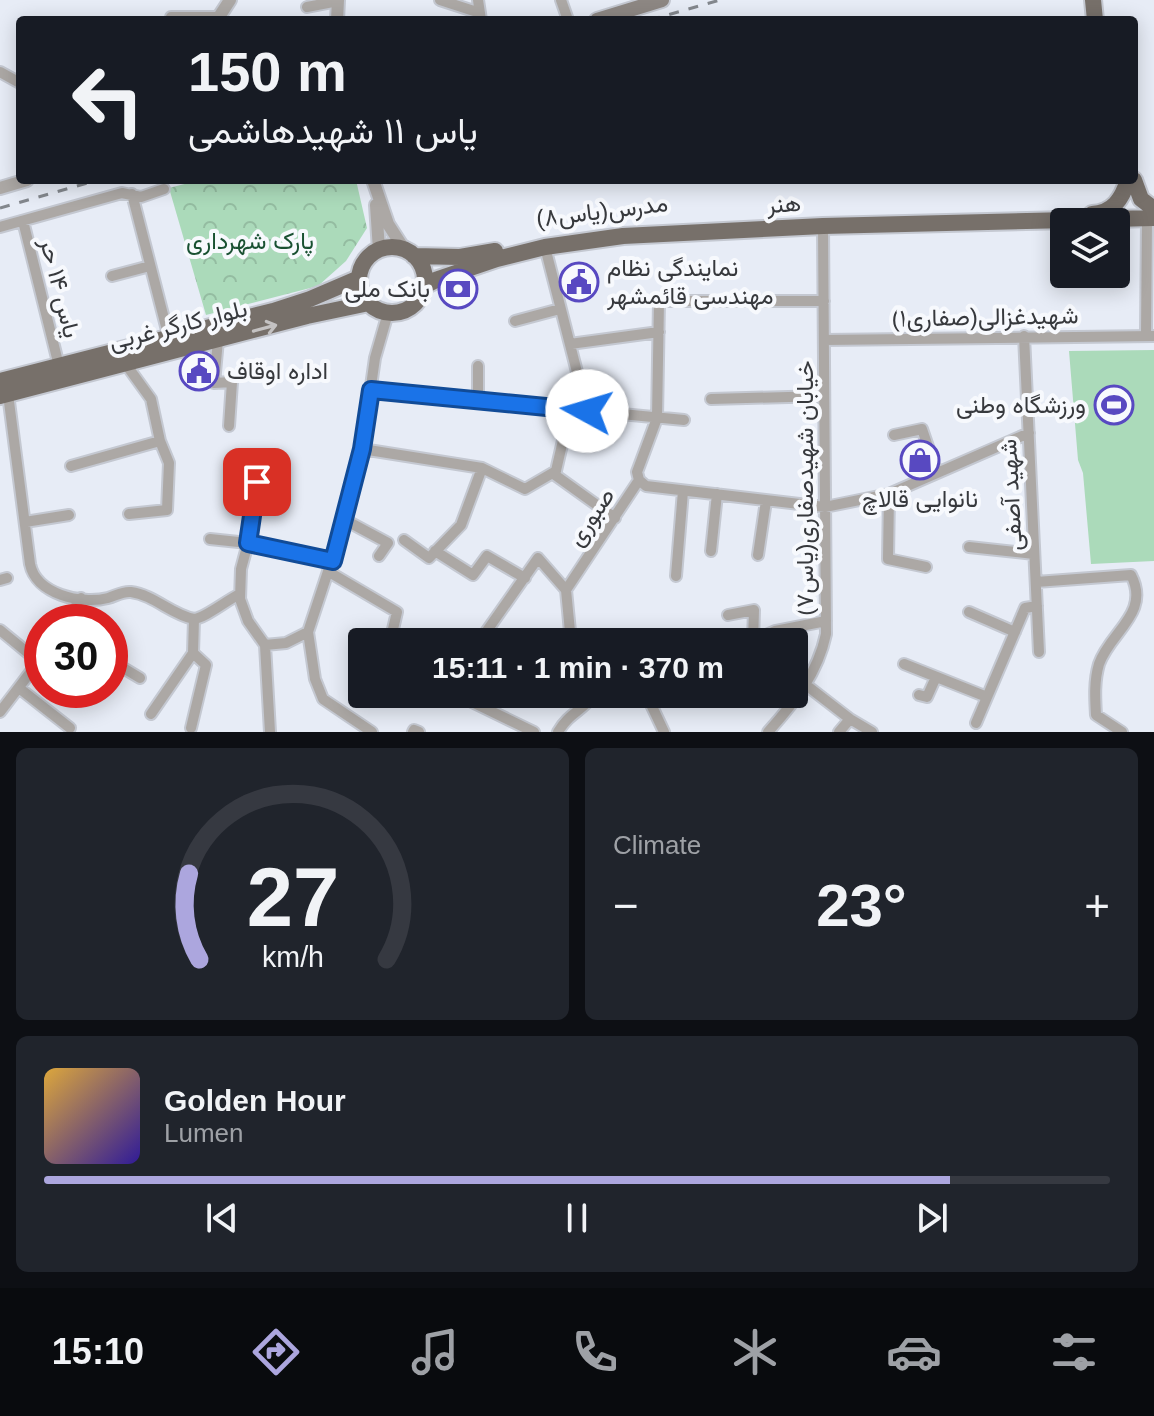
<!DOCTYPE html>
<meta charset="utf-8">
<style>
:root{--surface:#171b24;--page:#20242c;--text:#f1f3f6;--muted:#9ea1a6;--line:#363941;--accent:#aca6de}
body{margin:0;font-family:Helvetica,Vazirmatn,sans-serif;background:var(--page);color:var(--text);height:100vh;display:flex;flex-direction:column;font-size:30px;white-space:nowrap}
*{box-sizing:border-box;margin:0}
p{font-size:26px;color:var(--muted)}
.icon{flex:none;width:44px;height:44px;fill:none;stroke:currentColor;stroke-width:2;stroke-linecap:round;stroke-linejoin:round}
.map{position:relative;height:732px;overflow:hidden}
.side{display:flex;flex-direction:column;gap:16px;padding:16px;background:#0d0f14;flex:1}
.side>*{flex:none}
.guide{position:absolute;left:16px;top:16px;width:1122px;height:168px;border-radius:8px;box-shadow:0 4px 20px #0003;background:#171b24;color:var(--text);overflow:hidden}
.fabs{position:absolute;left:1050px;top:208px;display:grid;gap:16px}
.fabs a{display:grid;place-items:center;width:80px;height:80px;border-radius:8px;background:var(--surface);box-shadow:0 4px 20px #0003;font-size:40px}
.speed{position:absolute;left:24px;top:604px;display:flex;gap:16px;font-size:40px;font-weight:700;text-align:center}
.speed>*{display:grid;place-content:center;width:104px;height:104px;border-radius:50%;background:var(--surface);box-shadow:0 4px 20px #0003;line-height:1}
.speed .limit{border:12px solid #d22;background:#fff;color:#111}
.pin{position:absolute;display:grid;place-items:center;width:68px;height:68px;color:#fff;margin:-34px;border-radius:16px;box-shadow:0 4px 12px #0006}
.me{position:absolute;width:88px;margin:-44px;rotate:276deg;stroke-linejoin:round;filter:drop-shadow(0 0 6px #0008)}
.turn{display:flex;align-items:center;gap:28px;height:168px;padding:0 40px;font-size:36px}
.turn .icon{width:104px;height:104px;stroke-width:2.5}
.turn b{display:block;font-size:56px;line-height:68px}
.big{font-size:60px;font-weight:700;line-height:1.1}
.side .card{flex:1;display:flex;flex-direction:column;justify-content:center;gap:12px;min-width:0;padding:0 28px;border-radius:12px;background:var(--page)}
.side .dial{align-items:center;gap:0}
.dial svg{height:208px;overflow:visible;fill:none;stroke:var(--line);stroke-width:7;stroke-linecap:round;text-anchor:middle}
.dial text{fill:var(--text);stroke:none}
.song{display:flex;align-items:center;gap:24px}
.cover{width:96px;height:96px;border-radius:12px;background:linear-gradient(135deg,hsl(40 70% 55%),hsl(250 70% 35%))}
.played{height:8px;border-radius:4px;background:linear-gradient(90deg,var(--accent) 85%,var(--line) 85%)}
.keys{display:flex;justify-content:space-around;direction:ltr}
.heat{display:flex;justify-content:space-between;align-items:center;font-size:44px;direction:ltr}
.side .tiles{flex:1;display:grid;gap:16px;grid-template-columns:1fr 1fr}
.card:last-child{grid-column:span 2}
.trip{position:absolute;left:348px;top:628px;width:460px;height:80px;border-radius:8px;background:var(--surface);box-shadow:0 4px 20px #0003;font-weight:700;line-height:80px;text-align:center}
.tabs{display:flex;height:128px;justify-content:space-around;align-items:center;background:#090b0e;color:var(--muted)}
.tabs .icon{width:56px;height:56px}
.tabs .active{color:var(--accent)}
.tabs b{font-size:36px;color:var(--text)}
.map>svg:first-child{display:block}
.forest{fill:url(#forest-crowns)}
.pitch{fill:#abdaba}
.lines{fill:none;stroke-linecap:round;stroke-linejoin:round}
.minor-casing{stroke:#c4c8d1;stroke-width:14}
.tertiary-casing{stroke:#c4c8d1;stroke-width:16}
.secondary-casing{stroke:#c4c8d1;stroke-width:18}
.primary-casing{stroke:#c4c8d1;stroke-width:20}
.minor{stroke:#aca8a5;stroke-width:10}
.tertiary{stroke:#aca8a5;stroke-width:12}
.secondary{stroke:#8d8783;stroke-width:14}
.primary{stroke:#77706a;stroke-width:16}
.rail{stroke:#83878d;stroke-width:3;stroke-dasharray:10 10;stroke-linecap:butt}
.oneway{stroke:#c4c2c2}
.route-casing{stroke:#114b97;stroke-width:20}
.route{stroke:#1a73e8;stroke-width:14}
.labels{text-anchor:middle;stroke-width:8;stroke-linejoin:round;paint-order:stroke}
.street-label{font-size:24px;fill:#37393d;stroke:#f7f9fd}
.park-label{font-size:24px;fill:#195132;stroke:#f7f9fd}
.poi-label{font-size:24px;fill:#37393d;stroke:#f7f9fd;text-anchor:start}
</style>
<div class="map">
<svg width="1154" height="732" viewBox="0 0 1154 732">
<defs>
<pattern id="forest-crowns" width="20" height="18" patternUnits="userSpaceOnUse" patternTransform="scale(2)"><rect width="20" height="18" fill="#abdaba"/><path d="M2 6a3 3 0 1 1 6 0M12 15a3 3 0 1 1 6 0" fill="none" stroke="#94bca1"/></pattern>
</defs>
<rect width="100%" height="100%" fill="#e7ecf6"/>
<path class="forest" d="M200 180H356L367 228 346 261 318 286 206 315 169 188Z"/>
<path class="pitch" d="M1154 350V561L1091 564 1083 473 1078 460 1069 351Z"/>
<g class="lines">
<g class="minor-casing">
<path id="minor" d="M440 0 480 13
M478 0 481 20
M561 0 568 20
M307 7 338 1
M171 17H218
M0 72 20 83
M132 194 169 338
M23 221 59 366
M0 227 122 193 141 197 164 189
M545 247 587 411
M112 276 150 266
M515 321 560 309
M1024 336 1039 652
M1146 336 1147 218
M218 340 214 383 232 382 229 426
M824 340 1154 336
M570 344 659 332
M125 363 151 399 160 441 169 463 167 510 129 514
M478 366V401
M371 390 684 420
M8 394 30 564C36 594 81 605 108 598 116 596 122 591 131 592 154 595 172 615 194 619 205 618 227 600 240 594
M711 399 824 396
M570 410 555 475 615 518
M894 435 922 429 937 473
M362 449 482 468 525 489 556 471
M71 466 160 441
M639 480 646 486 825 507 889 494 1029 433
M257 482 248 543 241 569 240 599 248 621 265 645
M889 494 888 559 926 567
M345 520 388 543 379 556
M25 522 69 515
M210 539 248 543 333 561
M404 540 429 558 461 525 482 468
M969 547 1034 554
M435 551 473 575 487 556 525 578
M711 551 717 494
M758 555 766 501
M329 572 397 612 390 642
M676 576 683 491
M0 580 7 578
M1036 582 1131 575C1151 613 1110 632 1099 664 1094 681 1095 698 1096 715L1122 732
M566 590 639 480 637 472 657 418 659 301H824
M566 590 571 642
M969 612 1015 632
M728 615 754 610 753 641 775 631 826 621
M66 622 81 598
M0 630 39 662
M308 632 315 679 323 699 372 732
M479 642 538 558 566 590
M265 645 286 643 308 632 345 520 362 449 375 358 388 313
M265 645 270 732
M110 660 140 678
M904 664 987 697
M806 685 850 719 872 732
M19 688 70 728
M643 694 648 698 664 732
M919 695 927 697 936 677
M470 701 534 732
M0 712 42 657
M151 714 193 653 194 619
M976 723 1025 608 1037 606
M191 728 206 665 193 653
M413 732 414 730 419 732
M558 732C569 713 581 712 595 694
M768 732C794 703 818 673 826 634L823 226
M839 732 850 719"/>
</g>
<g class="tertiary-casing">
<path id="tertiary" d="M217 20 230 0
M337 20 338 0
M373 180 388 224 404 249
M0 188 27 180
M376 205 379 250"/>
</g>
<g class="secondary-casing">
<path id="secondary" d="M597 20 662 0"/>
</g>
<g class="primary-casing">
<path id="primary" d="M1093 0 1095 20
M1134 180 1141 199 1154 209
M1092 214C1113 213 1122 199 1128 180
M359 280a33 33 0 1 1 66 0a33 33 0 1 1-66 0Z
M414 256 460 257 495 251
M424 286 438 279 497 259 545 247 623 236 823 226 1154 218
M0 381 273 311 310 299 359 278
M0 396 307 316 369 303"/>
</g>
<use href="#minor" class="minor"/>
<use href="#tertiary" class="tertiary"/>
<use href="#secondary" class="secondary"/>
<use href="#primary" class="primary"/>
<path class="rail" d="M650 20 720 0
M0 208 98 180"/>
</g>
<defs><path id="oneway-shaft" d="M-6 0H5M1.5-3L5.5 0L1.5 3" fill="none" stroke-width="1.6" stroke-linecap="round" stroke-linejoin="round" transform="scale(2)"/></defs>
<use class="oneway" href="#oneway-shaft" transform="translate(265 328) rotate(-15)"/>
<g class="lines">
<g class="route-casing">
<path id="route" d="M257 482 248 543 333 561 362 449 371 390 587 411"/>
</g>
<use href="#route" class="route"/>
</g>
<defs>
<g id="civic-ring" transform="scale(2)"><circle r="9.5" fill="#f7f9fd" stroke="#5849c1" stroke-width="1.5"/><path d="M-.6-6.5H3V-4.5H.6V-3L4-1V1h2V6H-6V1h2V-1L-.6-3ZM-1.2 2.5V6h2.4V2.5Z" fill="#5849c1"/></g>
<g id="bank-ring" transform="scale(2)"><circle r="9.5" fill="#f7f9fd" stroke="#5849c1" stroke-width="1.5"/><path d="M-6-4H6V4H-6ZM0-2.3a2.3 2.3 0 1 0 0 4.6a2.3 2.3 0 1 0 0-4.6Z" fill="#5849c1"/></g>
<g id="stadium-ring" transform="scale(2)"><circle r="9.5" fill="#f7f9fd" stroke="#5849c1" stroke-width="1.5"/><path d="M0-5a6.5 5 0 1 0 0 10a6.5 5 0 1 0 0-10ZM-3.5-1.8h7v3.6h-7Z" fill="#5849c1"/></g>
<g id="shop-ring" transform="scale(2)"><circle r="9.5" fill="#f7f9fd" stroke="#5849c1" stroke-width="1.5"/><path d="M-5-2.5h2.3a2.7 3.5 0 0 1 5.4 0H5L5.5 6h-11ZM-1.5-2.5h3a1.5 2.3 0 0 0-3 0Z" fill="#5849c1"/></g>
</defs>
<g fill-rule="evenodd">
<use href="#civic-ring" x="579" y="282"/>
<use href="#bank-ring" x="458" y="289"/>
<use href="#civic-ring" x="199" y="371"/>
<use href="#stadium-ring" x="1114" y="405"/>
<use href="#shop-ring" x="920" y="460"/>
</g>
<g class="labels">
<g class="street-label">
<text transform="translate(784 204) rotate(-3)" y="8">هنر</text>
<text transform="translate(602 211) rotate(-7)" y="8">مدرس(یاس۸)</text>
<text transform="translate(60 288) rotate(76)" y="8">یاس ۱۴ حر</text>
<text transform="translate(985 317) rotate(-1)" y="8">شهیدغزالی(صفاری۱)</text>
<text transform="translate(178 325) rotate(-14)" y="8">بلوار کارگر غربی</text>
<text transform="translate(805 488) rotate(-90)" y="8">خیابان شهیدصفاری(یاس۷)</text>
<text transform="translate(1011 495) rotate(-93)" y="8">شهید آصفی</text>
<text transform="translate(591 517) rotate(-56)" y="8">صبوری</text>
</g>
<g class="park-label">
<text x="250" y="249">پارک شهرداری</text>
</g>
<g class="poi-label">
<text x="607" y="276">نمایندگی نظام<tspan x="607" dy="28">مهندسی قائمشهر</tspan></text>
<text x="430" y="297" text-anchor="end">بانک ملی</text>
<text x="227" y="379">اداره اوقاف</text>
<text x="1086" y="413" text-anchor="end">ورزشگاه وطنی</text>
<text x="920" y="507" text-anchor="middle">نانوایی قالاچ</text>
</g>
</g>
</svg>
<div class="fabs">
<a><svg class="icon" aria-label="layers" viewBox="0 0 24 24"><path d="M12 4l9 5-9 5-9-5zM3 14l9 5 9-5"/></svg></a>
</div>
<div class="speed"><div class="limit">30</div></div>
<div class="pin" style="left:257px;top:482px;background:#d93025"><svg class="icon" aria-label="arrive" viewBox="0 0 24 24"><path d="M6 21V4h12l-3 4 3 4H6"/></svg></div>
<svg class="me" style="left:587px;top:411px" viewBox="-20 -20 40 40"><circle r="19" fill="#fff"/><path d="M0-13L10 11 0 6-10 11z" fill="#1a73e8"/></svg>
<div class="trip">15:11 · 1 min · 370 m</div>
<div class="guide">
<div class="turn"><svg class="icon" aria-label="left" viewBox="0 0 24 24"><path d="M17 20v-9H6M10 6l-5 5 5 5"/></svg><div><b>150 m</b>یاس ۱۱ شهیدهاشمی</div></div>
</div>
</div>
<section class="side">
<div class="tiles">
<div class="card dial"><svg viewBox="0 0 100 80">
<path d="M14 69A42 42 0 1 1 86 69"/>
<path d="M14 69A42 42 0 0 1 10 36" stroke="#aca6de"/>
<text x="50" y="56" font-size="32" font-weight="700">27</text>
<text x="50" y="72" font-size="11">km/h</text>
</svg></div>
<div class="card"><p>Climate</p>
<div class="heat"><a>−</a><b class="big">23°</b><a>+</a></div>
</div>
<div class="card">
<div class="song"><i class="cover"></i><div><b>Golden Hour</b><p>Lumen</p></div></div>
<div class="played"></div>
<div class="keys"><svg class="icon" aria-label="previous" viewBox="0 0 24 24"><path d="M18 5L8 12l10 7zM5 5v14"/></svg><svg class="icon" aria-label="pause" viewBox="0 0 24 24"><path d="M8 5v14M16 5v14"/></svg><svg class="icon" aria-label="next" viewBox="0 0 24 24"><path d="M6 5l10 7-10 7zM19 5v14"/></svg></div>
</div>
</div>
</section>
<nav class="tabs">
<b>15:10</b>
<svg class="icon active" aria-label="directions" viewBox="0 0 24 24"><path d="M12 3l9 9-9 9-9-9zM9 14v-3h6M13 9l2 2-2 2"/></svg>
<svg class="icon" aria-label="music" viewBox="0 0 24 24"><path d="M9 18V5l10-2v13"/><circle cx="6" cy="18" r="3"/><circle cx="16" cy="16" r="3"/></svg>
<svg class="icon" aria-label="phone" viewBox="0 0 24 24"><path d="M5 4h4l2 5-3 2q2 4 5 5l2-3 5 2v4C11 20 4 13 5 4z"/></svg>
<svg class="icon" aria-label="climate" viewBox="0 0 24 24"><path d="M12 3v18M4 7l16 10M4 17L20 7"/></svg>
<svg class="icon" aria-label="car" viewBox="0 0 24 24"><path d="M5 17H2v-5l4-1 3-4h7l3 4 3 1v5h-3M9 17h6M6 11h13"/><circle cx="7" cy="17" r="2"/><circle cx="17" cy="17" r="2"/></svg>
<svg class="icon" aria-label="filters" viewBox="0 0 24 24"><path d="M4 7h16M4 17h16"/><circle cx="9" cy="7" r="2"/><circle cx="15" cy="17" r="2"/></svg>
</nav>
